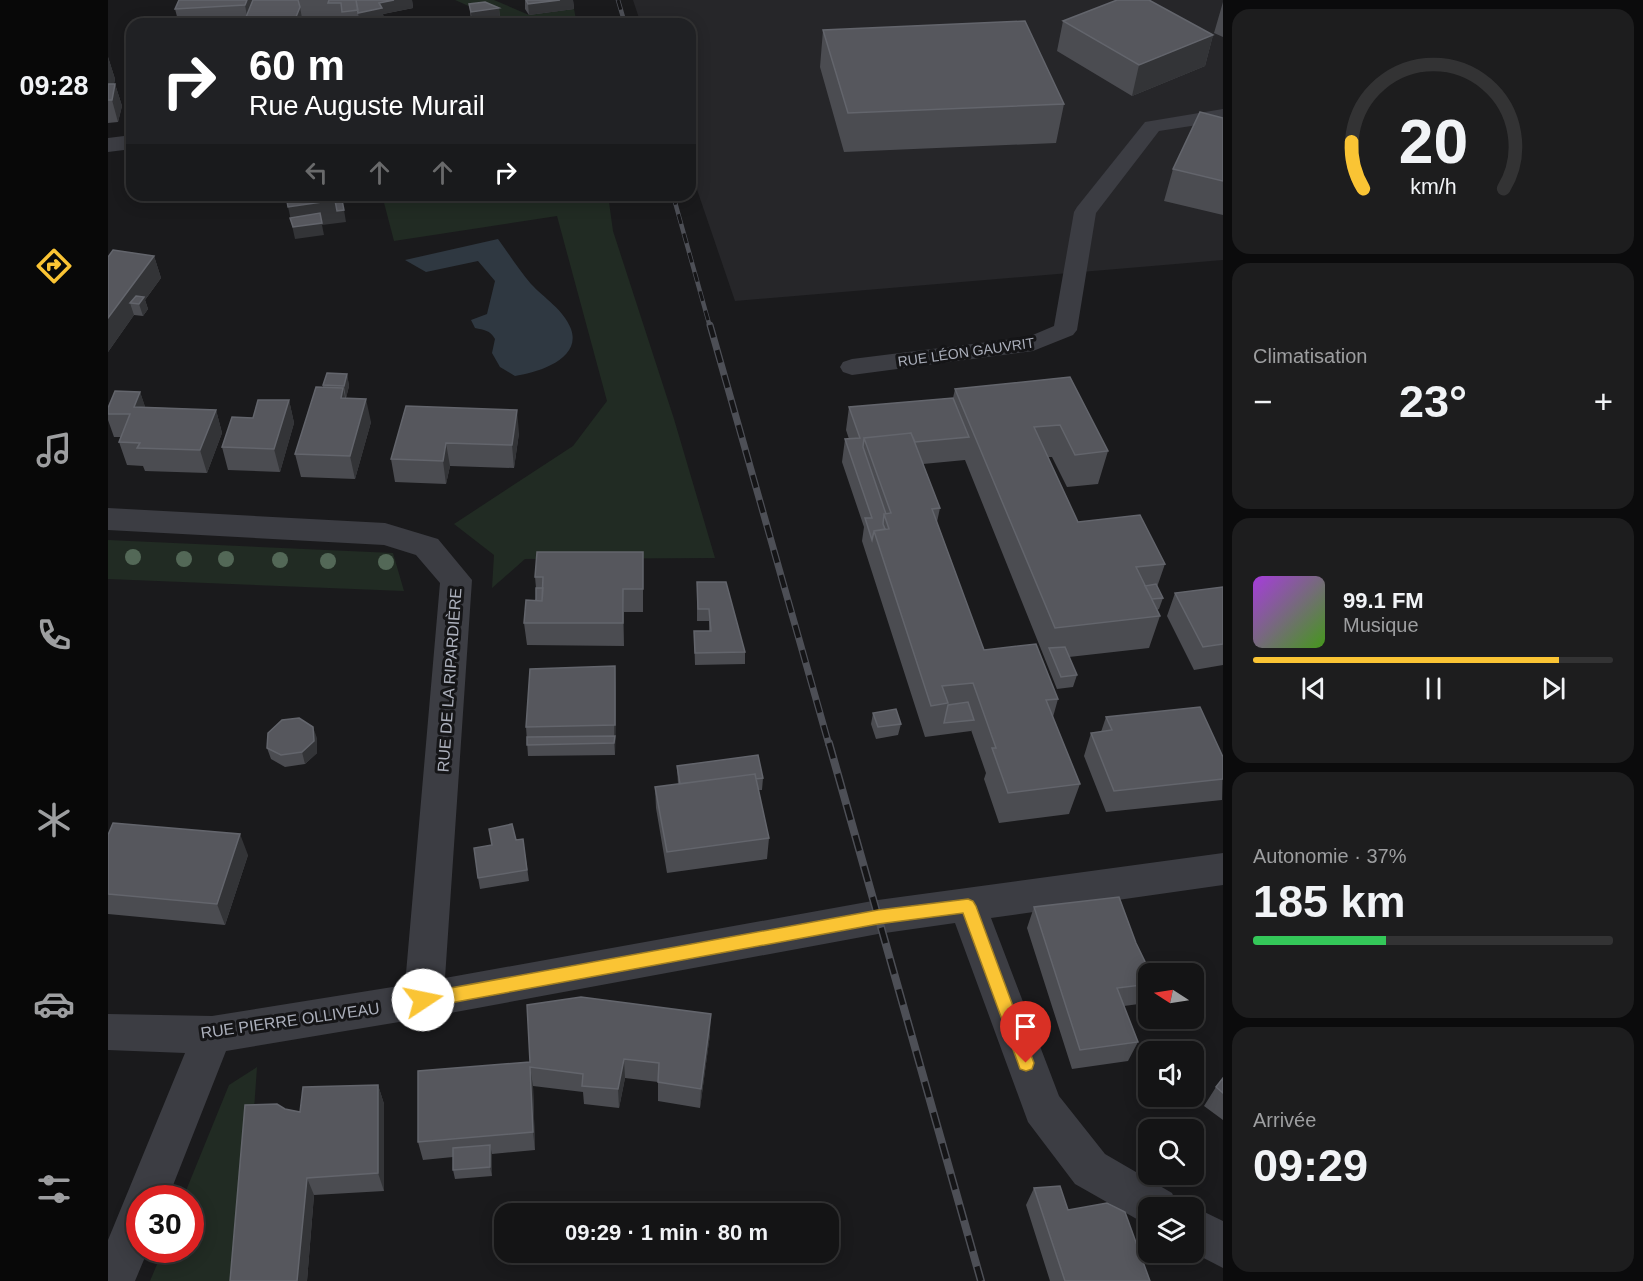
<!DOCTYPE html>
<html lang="fr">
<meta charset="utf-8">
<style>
:root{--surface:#141415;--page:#1d1d1e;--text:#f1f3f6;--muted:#9d9ea0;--line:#333334;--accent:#fac434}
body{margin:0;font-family:Helvetica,sans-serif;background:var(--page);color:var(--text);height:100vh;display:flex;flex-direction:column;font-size:22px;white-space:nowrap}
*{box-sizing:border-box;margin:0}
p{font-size:20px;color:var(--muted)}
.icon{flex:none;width:33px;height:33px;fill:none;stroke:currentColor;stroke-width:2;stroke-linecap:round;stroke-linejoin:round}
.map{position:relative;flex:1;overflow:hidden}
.sheet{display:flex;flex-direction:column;gap:9px;padding:9px;background:#0b0b0c;width:420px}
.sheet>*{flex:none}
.top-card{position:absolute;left:18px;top:18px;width:570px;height:183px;border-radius:18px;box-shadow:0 3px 15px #0003,0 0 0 2px var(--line);background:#202124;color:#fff;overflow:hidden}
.needle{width:39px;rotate:282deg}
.buttons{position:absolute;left:1030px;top:963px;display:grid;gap:12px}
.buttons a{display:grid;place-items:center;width:66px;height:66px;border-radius:12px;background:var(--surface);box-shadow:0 3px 15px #0003,0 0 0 2px var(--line);font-size:30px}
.speed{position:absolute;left:18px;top:1185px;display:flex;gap:12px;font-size:30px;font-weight:700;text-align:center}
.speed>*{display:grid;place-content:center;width:78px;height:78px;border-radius:50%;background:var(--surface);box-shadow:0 3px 15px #0003,0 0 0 2px var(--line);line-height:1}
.speed .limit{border:9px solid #d22;background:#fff;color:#111}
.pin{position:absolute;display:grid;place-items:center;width:51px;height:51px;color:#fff;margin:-62px -26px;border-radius:50% 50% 50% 0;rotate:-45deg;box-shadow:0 0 6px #0007}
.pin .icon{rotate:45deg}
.me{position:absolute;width:66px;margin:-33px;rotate:79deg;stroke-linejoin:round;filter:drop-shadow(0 0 4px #0008)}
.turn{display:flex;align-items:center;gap:21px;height:126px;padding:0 24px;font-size:27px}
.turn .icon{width:78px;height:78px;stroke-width:2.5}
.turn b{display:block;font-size:42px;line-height:51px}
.lanes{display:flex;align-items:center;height:57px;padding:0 24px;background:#0003;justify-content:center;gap:30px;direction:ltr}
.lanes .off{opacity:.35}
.big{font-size:45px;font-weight:700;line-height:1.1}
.sheet .tile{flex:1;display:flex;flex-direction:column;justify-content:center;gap:9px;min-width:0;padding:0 21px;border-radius:18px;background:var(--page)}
.sheet .dial{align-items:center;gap:0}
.dial svg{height:156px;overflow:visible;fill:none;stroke:var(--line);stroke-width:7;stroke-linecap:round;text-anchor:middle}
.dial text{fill:var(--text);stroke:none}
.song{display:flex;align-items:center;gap:18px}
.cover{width:72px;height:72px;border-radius:9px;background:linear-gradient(135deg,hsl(280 70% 55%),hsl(100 70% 35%))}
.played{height:6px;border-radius:3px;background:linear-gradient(90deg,var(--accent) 85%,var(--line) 85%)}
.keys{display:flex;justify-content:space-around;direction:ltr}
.heat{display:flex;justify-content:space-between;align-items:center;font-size:33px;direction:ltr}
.charge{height:9px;border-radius:4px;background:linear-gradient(90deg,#34c759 37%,var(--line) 0)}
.trip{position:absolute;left:386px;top:1203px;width:345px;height:60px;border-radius:18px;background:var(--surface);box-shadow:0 3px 15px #0003,0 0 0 2px var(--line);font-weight:700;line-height:60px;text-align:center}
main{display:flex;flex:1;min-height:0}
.tab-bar{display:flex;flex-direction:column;width:108px;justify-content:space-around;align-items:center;background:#080808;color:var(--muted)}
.tab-bar .icon{width:42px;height:42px}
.tab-bar .selected{color:var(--accent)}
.tab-bar b{font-size:27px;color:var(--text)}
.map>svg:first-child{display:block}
.built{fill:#262629}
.green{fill:#212b23}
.water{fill:#2f3841}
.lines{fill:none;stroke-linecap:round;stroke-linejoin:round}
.lane{fill:#3c3d43;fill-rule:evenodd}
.street{fill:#3c3d43;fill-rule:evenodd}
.rail-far2-casing{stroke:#4d4f56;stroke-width:4.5}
.rail-far1-casing{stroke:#4d4f56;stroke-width:7}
.rail-casing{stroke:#4d4f56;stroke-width:8}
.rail-far2{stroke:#151517;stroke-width:3;stroke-dasharray:10;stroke-linecap:butt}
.rail-far1{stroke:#151517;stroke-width:4.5;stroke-dasharray:13;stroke-linecap:butt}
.rail{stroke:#151517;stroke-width:5;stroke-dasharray:16;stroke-linecap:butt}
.tree{fill:#536857}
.wall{fill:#4b4c51}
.shaded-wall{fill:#333437}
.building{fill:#56575d;stroke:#63656c;stroke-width:1.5}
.route{fill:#fac434;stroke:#a27f22;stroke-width:1.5}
.labels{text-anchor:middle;stroke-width:6;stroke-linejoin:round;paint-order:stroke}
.far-street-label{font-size:14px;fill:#acb0bc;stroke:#151517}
.street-label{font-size:16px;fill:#acb0bc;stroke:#151517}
</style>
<main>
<nav class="tab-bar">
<b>09:28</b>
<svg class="icon selected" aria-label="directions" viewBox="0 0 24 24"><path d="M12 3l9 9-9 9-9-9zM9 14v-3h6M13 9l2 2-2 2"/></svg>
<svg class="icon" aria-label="music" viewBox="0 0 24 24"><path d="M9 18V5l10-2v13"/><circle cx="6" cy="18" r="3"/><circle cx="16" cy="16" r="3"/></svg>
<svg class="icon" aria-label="phone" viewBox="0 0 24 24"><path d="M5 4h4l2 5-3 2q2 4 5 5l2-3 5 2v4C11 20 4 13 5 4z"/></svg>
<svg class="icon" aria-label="climate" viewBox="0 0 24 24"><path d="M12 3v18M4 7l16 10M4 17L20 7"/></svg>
<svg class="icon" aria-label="car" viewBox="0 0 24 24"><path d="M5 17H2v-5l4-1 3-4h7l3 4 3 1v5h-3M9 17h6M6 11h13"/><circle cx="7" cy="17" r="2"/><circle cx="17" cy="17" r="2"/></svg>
<svg class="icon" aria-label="filters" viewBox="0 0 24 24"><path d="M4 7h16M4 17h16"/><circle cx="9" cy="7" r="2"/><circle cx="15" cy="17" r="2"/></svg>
</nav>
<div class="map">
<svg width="1115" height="1281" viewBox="0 0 1115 1281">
<rect width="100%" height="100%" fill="#1a1a1c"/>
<path class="built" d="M525 0H1115V260L627 301 582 169V24H533Z"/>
<path class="green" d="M347 0H386L421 15 466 9 469 24H388L386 20 390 19Z
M274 195H500L505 231 566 419 607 558 417 559 384 588 386 555 346 524 465 446 499 401 449 216 286 241Z
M0 540 285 553 296 591 0 579Z
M149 1067 134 1281H42L55 1250H82V1198H75L121 1085Z"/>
<path class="water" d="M390 239C401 254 411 270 423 284 436 298 456 310 463 329 474 360 428 373 407 376L392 367 384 353 387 339C382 330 376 330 367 328L363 320 379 314 387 281 370 261 318 272 297 260Z"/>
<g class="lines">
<path class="lane" d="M1115 109V121L1051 131 988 213 969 330 965 335 925 351 744 375 735 372 732 367 735 362 744 359 920 337 946 326 966 212 969 207 1037 122Z"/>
<path class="street" d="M24 135V149L0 152V138Z
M0 508 277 523 330 539 364 580 337 978 770 900 1115 853V885L883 918 951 1096 997 1154 1064 1193 1071 1208H1041V1226L967 1184 920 1122 847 923 770 934 315 1018 118 1051 60 1198H32V1250H40L27 1281H0V1240L77 1053 0 1050V1014L104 1016 297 985 332 583 308 555 276 545 0 530Z
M1086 1207 1115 1221V1268L1084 1252H1086Z"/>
<g class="rail-far2-casing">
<path id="rail-far2" d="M510 0 517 24
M565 195 602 327"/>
</g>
<g class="rail-far1-casing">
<path id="rail-far1" d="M602 325 721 745"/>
</g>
<g class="rail-casing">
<path id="rail" d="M721 743 873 1281"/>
</g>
<use href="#rail-far2" class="rail-far2"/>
<use href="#rail-far1" class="rail-far1"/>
<use href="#rail" class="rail"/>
</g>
<g class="tree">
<circle cx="25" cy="557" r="8"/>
<circle cx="76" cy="559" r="8"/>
<circle cx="118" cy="559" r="8"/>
<circle cx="172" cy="560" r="8"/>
<circle cx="220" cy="561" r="8"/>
<circle cx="278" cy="562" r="8"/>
</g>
<path class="wall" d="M71 0H304L305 8 275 14 276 19 252 24H224L223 18H194L191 24H71L67 9Z
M417 0H465L466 9 421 15 417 9Z
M1115 2V37L1106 33Z
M361 4 391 8 392 19 367 23 363 20Z
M955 21 1105 35 1097 66 1024 96 949 51Z
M715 30 956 104 948 143 736 152 712 67Z
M0 57 7 79 6 84H7L14 106 10 122 0 123Z
M1115 118V215L1056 201 1065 169Z
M46 256 53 278 37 300 40 309 35 316 26 315 0 352V257Z
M239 374 241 386 238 398 263 422 247 479 193 477 187 454 215 388V385Z
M962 377 1000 451 990 484 959 487 944 457H940L970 522 1057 564 1049 587 1055 598 1051 609 1049 610 1052 616 1041 648 961 657 969 675 965 687 949 689 857 460 815 464 832 508 829 522 876 650 950 699 945 717 972 784 961 814 891 823 876 779 878 773 863 730V731L817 737 754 541 756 527 734 462 737 439H741L738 430 741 407 845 398 847 389Z
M32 392 37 407 108 410 114 433 99 473 37 471 35 466 19 465 11 442 13 437H6L0 420V408Z
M181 400 186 423 172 472 120 470 114 447 145 418Z
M298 406 411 433 406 468 342 466 338 484 287 482 283 459Z
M535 552V612H516V646L419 645 416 623 428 601V588L427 577Z
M589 582 637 652V664L587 665 586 631H601V621H589Z
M1115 587V665L1086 670 1059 616 1067 593Z
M508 688 507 755 420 756 418 727Z
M765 713 793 724 790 735 768 739 763 724Z
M998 717 1115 757 1114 800 998 812 976 756 983 733 993 732Z
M209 738V753L197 764 177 767 163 759 159 748Z
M569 766 655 778 654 790H650L661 838 659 859 559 873 548 808 547 787 570 784Z
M0 835 140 855 117 925 0 914Z
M415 839 421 881 372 889 370 878 384 845Z
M926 907 1028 943 1041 974V997L1038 1003 1016 1006 1030 1042 1020 1061 964 1069 919 928Z
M602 1034 592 1108 550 1101V1082L517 1078 511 1108 476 1104 475 1092 425 1086 427 1150 384 1154V1176L347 1179 345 1170V1157L315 1160 310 1142 422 1062Z
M1115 1078V1120L1096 1106 1108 1087Z
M270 1085 276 1104V1191L206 1195 199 1281H122L177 1109 192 1112Z
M926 1188 960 1210 1042 1281H942L918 1205Z"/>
<path class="shaded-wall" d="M139 0H149L140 22 137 5Z
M286 0H304L305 8 275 14 276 19 252 24 250 13 271 3Z
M452 0H465L466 9 421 15 420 4Z
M192 7 194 18 191 24H186V22Z
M391 8 392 19 364 23 363 12Z
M1105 35 1097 66 1024 96 1031 65Z
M0 57 7 79 2 100H0Z
M7 84 14 106 10 122 4 100Z
M226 195H244V196L226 199Z
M227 200 236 210 238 222 214 225 216 235 187 239 180 207Z
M46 256 53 278 37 300 40 309 35 316 31 304 22 303 26 315 0 352V318Z
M239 374 241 386 238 398 236 386Z
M235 388 240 411 233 398Z
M32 392 40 415 26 407Z
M258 399 263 422 247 479 242 456Z
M181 400 186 423 172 472 166 449Z
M108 410 114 433 99 473 92 450Z
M409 410 411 433 406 468 404 445Z
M338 443 342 466 338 484 335 461Z
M515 589 516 612V646L515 623Z
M507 666 508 688 507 755 506 743Z
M205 727 209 738V753L197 764 194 752Z
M132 834 140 855 117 925 109 904Z
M603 1014 602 1034 592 1108 593 1089Z
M516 1059 517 1078 511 1108 510 1089Z
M422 1067 425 1086 427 1150 425 1132Z
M270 1085 276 1104V1191L270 1173Z
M382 1145 384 1154V1176L382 1167Z
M199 1178 206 1195 199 1281H189Z"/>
<path class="building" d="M71 0H139L137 5 67 9Z
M145 0H190L192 7 186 22H136Z
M221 0H248L250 10 234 12 233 3H220Z
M248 0H286L271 3 274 8 250 13Z
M418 0H452L420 4Z
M1009 0H1041L1105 35 1031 65 955 21Z
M377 2 391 8 363 12 361 4Z
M366 20 368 24H331Z
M298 21V24H273Z
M917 21 956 104 740 113 715 30Z
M0 84H7L4 100H0Z
M1092 112 1115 118V181L1065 169Z
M178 195H226L227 200 180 207Z
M226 195H233L236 210 229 211Z
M212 213 214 223 185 227 182 218Z
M5 250 46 256 0 318V257Z
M28 296 36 297 31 304 22 303Z
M219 373 239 374 236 386 215 385Z
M962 377 1000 451 967 455 952 425 926 427 970 522 1032 515 1057 564 1028 567 1052 616 947 628 847 389Z
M208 387 235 388 233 398 258 399 242 456 187 454Z
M7 391 32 392 26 407 108 410 92 450 29 448 32 443 11 442 22 414H0V408Z
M845 398 861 437 807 442 803 433 756 438 755 447 778 514H776L775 524 777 529 766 531 764 540 757 518H764L737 439 752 438 741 407Z
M150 400H181L166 449 114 447 124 417 145 418Z
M298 406 409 410 404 445 338 443 335 461 283 459Z
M803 433 832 508 824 509 876 650 928 644 950 699 938 700 972 784 900 793 884 748H888L865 683 834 686 840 703 823 706 766 531 781 529 776 514 783 513 756 438Z
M429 552H535V589H515V623H416L418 600 434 601 435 577H427Z
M589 582H618L637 652 587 653 586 631H603L601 609H590Z
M1048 584 1055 598 1044 599 1037 586Z
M1115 587V644L1095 647 1067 593Z
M428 588H435L434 601H428Z
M957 647 969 675 953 677 941 648Z
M507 666V725L418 727 422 669Z
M860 702 866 720 836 723 840 705Z
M1092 707 1115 757V779L1006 791 983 733 1004 730 998 717Z
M788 709 793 724 770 727 765 713Z
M191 718 205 727 206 741 194 752 173 755 159 748 160 733 174 720Z
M507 736 506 743 419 745V737Z
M650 755 655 778 648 779 647 774 572 784 569 766Z
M647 774 661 838 559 852 547 787Z
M5 823 132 834 109 904 0 894V835Z
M404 824 408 840 415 839 419 870 370 878 366 848 384 845 381 829Z
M1011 897 1028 943 1043 974H1041V984L1009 988 1030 1042 972 1050 926 907Z
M473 997 603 1014 593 1089 550 1082 551 1063 516 1059 510 1089 474 1086 475 1074 422 1067 425 1132 310 1142V1071L422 1062 419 1005Z
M1115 1078V1093L1108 1087Z
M270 1085V1173L199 1178 189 1281H122L137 1105 169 1104 177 1109 192 1112 195 1087Z
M382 1145V1167L345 1170V1148Z
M952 1186 960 1210 999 1203 1017 1212 1042 1281H957L926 1188Z"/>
<path class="route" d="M860 899 865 901 868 906 926 1063 924 1069 918 1071 912 1069 910 1063 855 913 770 924 315 1008 309 1005 307 1000 309 995 315 993 770 910Z"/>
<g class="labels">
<g class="far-street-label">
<text transform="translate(858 352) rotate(-8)" y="5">RUE LÉON GAUVRIT</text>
</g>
<g class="street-label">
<text transform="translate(341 680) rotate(-86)" y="6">RUE DE LA RIPARDIÈRE</text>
<text transform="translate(182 1020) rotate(-8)" y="6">RUE PIERRE OLLIVEAU</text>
</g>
</g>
</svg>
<div class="buttons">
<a><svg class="needle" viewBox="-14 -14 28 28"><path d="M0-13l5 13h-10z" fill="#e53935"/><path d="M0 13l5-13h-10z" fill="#9d9ea0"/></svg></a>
<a><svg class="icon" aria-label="sound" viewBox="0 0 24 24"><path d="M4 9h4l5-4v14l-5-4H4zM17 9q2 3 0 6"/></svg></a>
<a><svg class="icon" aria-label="search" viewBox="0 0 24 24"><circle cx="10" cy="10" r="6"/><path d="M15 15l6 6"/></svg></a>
<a><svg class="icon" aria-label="layers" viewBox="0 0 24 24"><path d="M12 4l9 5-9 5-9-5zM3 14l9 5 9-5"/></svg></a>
</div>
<div class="speed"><div class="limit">30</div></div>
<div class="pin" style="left:918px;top:1063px;background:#d93025"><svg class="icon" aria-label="arrive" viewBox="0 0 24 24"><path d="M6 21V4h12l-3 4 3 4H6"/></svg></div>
<svg class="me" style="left:315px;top:1000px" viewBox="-20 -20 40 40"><circle r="19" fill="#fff"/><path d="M0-13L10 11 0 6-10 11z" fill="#fac434"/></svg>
<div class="trip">09:29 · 1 min · 80 m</div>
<div class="top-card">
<div class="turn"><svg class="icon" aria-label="right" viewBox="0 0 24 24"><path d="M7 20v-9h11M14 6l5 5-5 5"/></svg><div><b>60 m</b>Rue Auguste Murail</div></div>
<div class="lanes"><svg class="icon off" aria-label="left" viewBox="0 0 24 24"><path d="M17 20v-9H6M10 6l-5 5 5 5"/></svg><svg class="icon off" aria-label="ahead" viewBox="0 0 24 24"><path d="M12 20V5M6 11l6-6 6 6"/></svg><svg class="icon off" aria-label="ahead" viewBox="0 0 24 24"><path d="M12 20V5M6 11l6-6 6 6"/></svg><svg class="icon" aria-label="right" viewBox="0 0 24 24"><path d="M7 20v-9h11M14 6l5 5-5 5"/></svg></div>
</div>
</div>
<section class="sheet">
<div class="tile dial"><svg viewBox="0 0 100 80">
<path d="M14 69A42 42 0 1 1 86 69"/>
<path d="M14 69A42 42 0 0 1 8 45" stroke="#fac434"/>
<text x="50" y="56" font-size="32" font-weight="700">20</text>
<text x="50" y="72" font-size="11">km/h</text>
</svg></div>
<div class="tile"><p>Climatisation</p>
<div class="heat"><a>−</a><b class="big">23°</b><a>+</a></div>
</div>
<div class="tile">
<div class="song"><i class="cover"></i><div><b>99.1 FM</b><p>Musique</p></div></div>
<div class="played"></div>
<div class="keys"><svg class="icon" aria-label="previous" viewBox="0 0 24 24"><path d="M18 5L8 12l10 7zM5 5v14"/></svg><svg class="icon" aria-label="pause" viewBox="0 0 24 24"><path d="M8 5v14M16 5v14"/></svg><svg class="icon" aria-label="next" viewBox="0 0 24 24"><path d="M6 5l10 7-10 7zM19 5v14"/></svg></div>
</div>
<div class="tile"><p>Autonomie · 37%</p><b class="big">185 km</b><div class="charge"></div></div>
<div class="tile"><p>Arrivée</p><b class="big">09:29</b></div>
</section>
</main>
